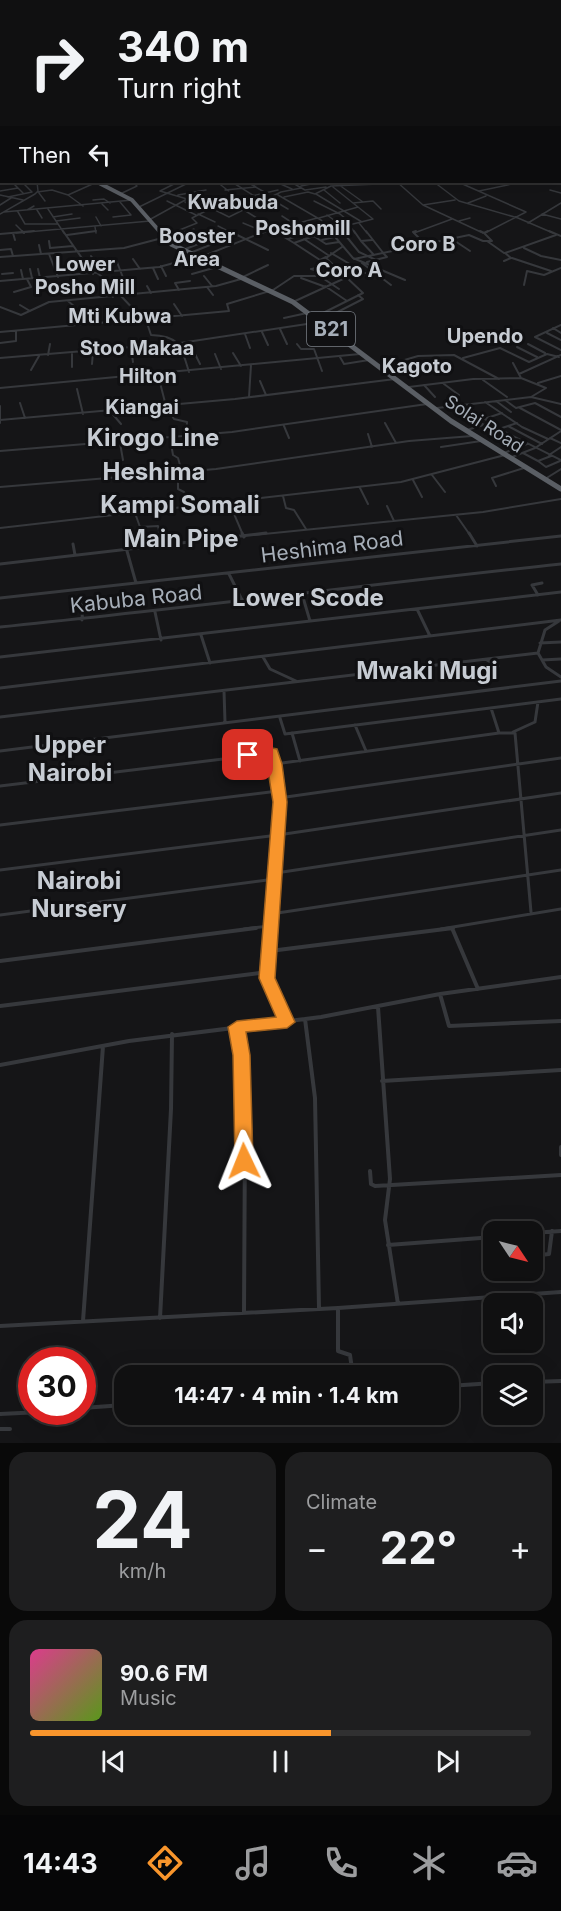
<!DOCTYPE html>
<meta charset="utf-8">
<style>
:root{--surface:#101011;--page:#1e1e1f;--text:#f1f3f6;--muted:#9c9d9f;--line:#303031;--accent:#f8952c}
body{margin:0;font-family:Inter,sans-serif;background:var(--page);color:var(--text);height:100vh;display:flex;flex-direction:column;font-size:22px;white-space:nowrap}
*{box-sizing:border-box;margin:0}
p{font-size:20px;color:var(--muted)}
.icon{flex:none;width:33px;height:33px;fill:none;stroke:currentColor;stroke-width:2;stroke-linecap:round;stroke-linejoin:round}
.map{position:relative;height:1443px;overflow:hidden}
.details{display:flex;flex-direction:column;gap:9px;padding:9px;background:#090909;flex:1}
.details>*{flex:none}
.hud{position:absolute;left:0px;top:0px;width:561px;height:183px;box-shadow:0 6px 24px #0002,0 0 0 2px var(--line);background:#101011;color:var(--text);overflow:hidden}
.needle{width:39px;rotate:125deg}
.tools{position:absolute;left:483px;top:1221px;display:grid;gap:12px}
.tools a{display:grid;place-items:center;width:60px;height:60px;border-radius:12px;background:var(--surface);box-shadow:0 6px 24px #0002,0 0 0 2px var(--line);font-size:30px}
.speed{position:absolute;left:18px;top:1347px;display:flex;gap:12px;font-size:30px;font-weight:700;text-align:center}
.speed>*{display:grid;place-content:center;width:78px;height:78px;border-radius:50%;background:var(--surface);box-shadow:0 6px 24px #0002,0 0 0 2px var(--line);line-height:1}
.speed .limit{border:9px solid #d22;background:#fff;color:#111}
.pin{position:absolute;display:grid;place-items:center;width:51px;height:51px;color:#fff;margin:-26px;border-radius:12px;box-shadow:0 3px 9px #0006}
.me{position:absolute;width:66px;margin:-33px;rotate:358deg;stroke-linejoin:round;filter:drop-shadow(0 0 4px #0008)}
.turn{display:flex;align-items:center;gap:21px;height:126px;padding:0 18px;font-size:27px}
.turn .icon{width:78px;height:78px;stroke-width:2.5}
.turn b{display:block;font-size:42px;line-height:51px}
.then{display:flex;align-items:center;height:57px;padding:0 18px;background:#0003;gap:12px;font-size:22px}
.big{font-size:45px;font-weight:700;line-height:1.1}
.details .widget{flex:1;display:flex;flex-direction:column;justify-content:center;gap:9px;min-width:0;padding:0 21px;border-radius:18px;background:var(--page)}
.details .dial{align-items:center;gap:0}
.dial b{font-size:78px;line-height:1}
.song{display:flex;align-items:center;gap:18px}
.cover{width:72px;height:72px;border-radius:9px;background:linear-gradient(135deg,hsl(330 70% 55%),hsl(90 70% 35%))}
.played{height:6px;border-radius:3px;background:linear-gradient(90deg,var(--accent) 60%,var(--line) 60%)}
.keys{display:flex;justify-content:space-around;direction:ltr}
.heat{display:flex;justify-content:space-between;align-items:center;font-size:33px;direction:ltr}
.details .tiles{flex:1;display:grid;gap:9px;grid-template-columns:1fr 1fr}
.widget:last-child{grid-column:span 2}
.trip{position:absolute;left:114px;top:1365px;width:345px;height:60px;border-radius:18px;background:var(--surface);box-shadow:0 6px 24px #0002,0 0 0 2px var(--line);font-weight:700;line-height:60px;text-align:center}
.dock{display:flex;height:96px;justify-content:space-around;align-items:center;background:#060607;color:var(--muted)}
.dock .icon{width:42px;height:42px}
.dock .active{color:var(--accent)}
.dock b{font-size:27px;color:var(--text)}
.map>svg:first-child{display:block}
.green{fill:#1b221b}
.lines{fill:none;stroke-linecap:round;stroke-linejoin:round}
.minor-far3{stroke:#36383c;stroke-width:1.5}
.minor-far2{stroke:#36383c;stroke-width:2}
.minor-far1{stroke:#36383c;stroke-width:3}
.minor{stroke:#36383c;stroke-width:4}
.tertiary{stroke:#36383c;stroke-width:3}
.trunk-far1{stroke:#5a5e64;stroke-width:4}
.trunk{stroke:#5a5e64;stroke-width:5}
.route{fill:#f8952c;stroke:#a1611d;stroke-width:1.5}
.labels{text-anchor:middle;stroke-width:6;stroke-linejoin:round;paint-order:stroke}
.far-street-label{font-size:18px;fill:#a6aeb8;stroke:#101012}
.far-quarter-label{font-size:20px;font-weight:bold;fill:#c7ccd3;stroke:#101012}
.shield{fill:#101012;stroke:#797f86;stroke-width:1.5}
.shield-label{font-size:20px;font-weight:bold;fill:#a6aeb8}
.street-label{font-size:21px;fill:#a6aeb8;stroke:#101012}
.quarter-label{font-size:24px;font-weight:bold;fill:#c7ccd3;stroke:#101012}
</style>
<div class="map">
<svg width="561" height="1443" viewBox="0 0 561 1443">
<rect width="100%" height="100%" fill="#151517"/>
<path class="green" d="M282 0H561V58L560 2H277Z"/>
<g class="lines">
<path class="minor-far3" d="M156 0 159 2
M291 0 294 2
M252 2 257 0
M276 2 281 0
M0 99 1 110
M0 168 2 170
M12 182 23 193
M232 182 275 209
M247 182 266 193
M276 182 292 189
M291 182 305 190 326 187
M335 182 363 202
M397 182 423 205 483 233
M434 182 459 201 518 218 553 233
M458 182 526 212 485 233
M0 184 15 182
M379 184 398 182
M252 185 276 182
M301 186 321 182
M225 190 256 187
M324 190 340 203
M550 190 561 193
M0 191 18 188
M479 191 512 184 507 182
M37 192 52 190 68 195
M39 193 45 201
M120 194 137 186 135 184 138 182
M316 194 362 222
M0 195 23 200
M178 195 206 190
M278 195 321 220 332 233
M252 196 278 190
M8 197 32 192 22 182
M230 197 249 208
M284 197 308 192 315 194 331 186 379 184 375 182
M187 199 204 209
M271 199 288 209
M93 200 104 199 110 203
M167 201 196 215
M314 201 340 214 352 224
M185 202 201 211
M220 203 239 212
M353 203 373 201 381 209
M468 203 486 196
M102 204 108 210
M0 205 11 198
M423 205 455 200
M83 206 68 195 97 182
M257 206 263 209
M139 207 186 184
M48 209 64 233
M213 209 229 217 243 210
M27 210 34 206
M37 210 42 218
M4 212 132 200
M18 212 25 224H58
M0 214 35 194 38 191 37 182
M198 214 215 222
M542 214 561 219
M327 215 342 226
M282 216 308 233
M53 217 72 214
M96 217 101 226
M113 217 131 215 120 202
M319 218 358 207
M149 220 187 199 160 191 178 182
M56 221 80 218
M459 221 470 218
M197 223 192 218 235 196 217 182
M243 223 265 232
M359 223 367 233
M528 223 561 203
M16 225 24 233
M325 225 337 223
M218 226 232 233
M350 226 355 233
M95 227 96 233
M339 228 343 233
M269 229 255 224 260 220 244 210 281 192 301 188
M271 229 277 233
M329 230 373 219 333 187
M16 233 150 221
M172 233 197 223
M185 233 194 229
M262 233 317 218
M285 233 322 223
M324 233 328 231
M414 233 452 219"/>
<path class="minor-far2" d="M22 231 24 233
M63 231 93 274
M229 231 268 250
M263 231 265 232
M274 231 294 243
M306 231 326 244 339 242
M330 231 353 258 405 280
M342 231 359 252 376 260
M354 231 361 241
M366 231 384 254
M416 231 413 232 427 246
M480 231 484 233
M549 231 561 236
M13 233 15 240
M0 234 34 231
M280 234 291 231
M67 235 96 231
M163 236 176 231
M288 239 309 232
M304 239 328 255
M452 239 470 251
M322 240 334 237
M372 240 361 241 374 255
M49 241 50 248 73 246
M487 241 504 253
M173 243 201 235
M39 245 41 254
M524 248 541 256 561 260
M0 250 11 249 13 256
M183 250 206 241
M190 253 215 243
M331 253 365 273
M49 254 58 277
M0 257 124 248 189 231
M201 257 266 231
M326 257 320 260 335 268
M512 258 551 271
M133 259 140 269
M354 259 469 235 483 241H492L484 233 488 231
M320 260 294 243 328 231
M83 261 94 260 91 256
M504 261 511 258 505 253 556 235
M117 262 127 288
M367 262 387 257 384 254
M98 263 102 273
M362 263 391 285
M161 266 166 276
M328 266 311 269 331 275 324 279 339 289
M153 268 158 279
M30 269 32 278
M38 269 40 278
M21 270 23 279
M97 273 126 295
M2 274 13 273
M192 274 217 267
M204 276 212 286
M243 277 268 265
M301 278 323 286
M0 281 159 267 196 257
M108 281 124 278
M524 285 527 271 544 275 561 268
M147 286 151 293
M325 286 347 301
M100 287 113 297
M207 287 213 295
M179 290 175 283 190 281
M14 292 31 287 27 279
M121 296 137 313 149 319
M68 301 75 307
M293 302 343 279
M174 304 182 316
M20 305 30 311
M0 307 21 315 49 302 216 286 241 279
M315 317 363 293 326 258 342 247
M284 318 307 313
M146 320 151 335C181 336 181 347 189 372
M320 321 363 299 358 295
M561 325 535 337 561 350
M553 328 561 333
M280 329 287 344
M0 332 229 311 227 304 273 290 294 276H316L334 268
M262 332 268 345
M547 333 561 340
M245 334 250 348
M189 342 200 364
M0 343 16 341V331
M297 344 301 349H314L322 371
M528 344 545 353
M517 347 537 357
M131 349 133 362
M233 353 241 366
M72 354V367
M215 354 221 369
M48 355 50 344
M340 357 344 364 369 360
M0 358 180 343 320 322
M463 358 500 348 529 362 547 354 559 357
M513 363 521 378 546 388 531 397 561 404
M92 364 93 352
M381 367 418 356 454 355 499 379
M31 370 39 356
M519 374 561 355
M158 375 166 406 174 419 187 422 186 436
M483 380 507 397
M260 381 266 395
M538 383 561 376
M444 384 459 395
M424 385 435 397
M409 387 473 379 521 378
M0 388 360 354
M77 389 83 414
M249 397 251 365
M505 400 516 408 535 403 561 417
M496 401 511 412
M485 402 522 427 548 439
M20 403 25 418
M464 404 499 429 561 460
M454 405 505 439 513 437
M0 406V423
M437 408 531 397
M520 408 561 430
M110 411 121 424
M484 419 502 413
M0 420 235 399 395 379
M385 423 396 443
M284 426 289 438
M508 426 542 444
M499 429 517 423
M467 430 490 423
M368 434 372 447
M170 438 173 455 178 458 182 472
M550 438 561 443
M120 443 123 460
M441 447 481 441
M0 451 232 432 427 404
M504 453 527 444
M523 453 538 461 551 456
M549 455 561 447
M512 457 535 448 561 431
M538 461 546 467 560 461
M178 472V489L184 492 192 506
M432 475 445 492
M545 479 561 469
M413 480 422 497
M496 486 492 478 524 468
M0 487 216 469 409 441 472 436
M360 488 368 504
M283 496 286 508 294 510 306 529
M229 502 243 535
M387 506 394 521
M135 513 140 527 158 526 160 535
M456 515 470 535
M0 528 401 482 505 455
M253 535 483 512 561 499"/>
<path class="minor-far1" d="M159 533 162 547
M242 533 244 537
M469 533 477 546
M73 544 75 555
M127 551 136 583
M0 564 266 533
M229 574 243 602
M302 594 310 621
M538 595 532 585 542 583
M0 598 561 536
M417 609 430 636
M155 612 161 640
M82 620 83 599
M559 621 545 630 538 653 546 667 561 677
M0 627C187 608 374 584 561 564
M201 635 210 663
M540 643 561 642
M0 657 561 592
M263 657 270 669 296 681
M542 660 561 659
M464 671 498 666 487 660
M0 688 561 620
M224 691 225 722
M491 708 499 733H515L531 912
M0 717 538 653
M280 718 285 734 561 699
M355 725 366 751
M513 732 535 722 538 702
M292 733 300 761
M0 751 561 681
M275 764 499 733
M0 786 273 753 280 802 271 929
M279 798 561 758
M0 825 278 791
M0 870 278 835 561 793
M276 873 561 830
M271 914 561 870
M0 915 275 879
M244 929 270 926
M441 929 561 909"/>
<path class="minor" d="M271 928 267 978 287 1022
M452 928 478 989
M270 951 453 928
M0 961 256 928
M440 994 449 1026 561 1021
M0 1006 267 972
M378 1007 390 1179 385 1220 398 1304
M305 1019 315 1098 319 1308
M237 1027 245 1133 244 1313
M0 1065 129 1041 321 1017 440 994 561 977
M382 1081 561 1070
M561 1147V1155
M370 1171 371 1184 375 1186 561 1175
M532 1233 561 1231
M388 1245 494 1237
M532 1256 549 1254 552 1231
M338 1308V1351L350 1355 353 1376
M160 1318 171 1109 172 1034
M83 1321 103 1046
M0 1326 338 1308 561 1292
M532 1382 561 1381
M448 1386 494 1383
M82 1408 124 1405
M0 1414 41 1412
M0 1429H10"/>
<path class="tertiary" d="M200 2 204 0"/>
<path class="trunk-far1" d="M97 182 132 200 161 233"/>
<path class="trunk" d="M160 231 171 244 293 302 451 421 561 489"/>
</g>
<path class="route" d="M272 748 277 749 282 764 287 802 275 978 295 1022 287 1028 246 1032 250 1055 253 1161 250 1166H238L235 1161 233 1055 228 1027 237 1021 276 1017 259 978 273 802 266 758 248 759 241 755 248 751Z"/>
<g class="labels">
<g class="far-street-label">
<text transform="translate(484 424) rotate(33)" y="6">Solai Road</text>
</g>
<g class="far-quarter-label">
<text x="233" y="209">Kwabuda</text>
<text x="303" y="235">Poshomill</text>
<text x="197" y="243">Booster<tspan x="197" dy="23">Area</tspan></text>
<text x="423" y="251">Coro B</text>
<text x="85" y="271">Lower<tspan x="85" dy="23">Posho Mill</tspan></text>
<text x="349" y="277">Coro A</text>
<text x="120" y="323">Mti Kubwa</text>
<text x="485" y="343">Upendo</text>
<text x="137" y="355">Stoo Makaa</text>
<text x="417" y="373">Kagoto</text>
<text x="148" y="383">Hilton</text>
<text x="142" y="414">Kiangai</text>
</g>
<rect class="shield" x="307" y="312" width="48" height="34" rx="4.5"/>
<g class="shield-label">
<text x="331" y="336">B21</text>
</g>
<g class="street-label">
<text transform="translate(332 547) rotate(-7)" y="7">Heshima Road</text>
<text transform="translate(136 599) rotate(-6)" y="7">Kabuba Road</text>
</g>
<g class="quarter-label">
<text x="153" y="446">Kirogo Line</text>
<text x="154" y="480">Heshima</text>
<text x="180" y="513">Kampi Somali</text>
<text x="181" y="547">Main Pipe</text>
<text x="308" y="606">Lower Scode</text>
<text x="427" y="679">Mwaki Mugi</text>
<text x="70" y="753">Upper<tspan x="70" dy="28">Nairobi</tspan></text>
<text x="79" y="889">Nairobi<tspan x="79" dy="28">Nursery</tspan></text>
</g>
</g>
</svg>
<div class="tools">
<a><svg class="needle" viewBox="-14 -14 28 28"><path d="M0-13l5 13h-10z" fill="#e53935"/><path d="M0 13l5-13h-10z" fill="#9c9d9f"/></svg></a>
<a><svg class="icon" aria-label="sound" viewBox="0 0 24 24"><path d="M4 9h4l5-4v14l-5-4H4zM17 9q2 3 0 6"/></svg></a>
<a><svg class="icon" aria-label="layers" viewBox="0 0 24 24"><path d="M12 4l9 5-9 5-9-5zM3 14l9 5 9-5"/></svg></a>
</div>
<div class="speed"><div class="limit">30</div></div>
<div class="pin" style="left:248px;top:755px;background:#d93025"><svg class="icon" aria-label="arrive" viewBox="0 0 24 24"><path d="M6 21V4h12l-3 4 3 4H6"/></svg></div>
<svg class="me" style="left:244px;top:1161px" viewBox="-20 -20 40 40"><path d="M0-17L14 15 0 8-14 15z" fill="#f8952c" stroke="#fff" stroke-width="4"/></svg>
<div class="trip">14:47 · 4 min · 1.4 km</div>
<div class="hud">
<div class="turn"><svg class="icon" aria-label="right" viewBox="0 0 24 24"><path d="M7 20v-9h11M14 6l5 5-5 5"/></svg><div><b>340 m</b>Turn right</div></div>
<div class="then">Then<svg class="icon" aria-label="left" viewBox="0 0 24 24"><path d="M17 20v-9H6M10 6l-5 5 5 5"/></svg></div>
</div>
</div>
<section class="details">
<div class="tiles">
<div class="widget dial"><b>24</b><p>km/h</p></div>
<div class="widget"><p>Climate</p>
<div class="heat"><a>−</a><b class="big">22°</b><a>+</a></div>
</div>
<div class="widget">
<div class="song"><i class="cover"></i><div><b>90.6 FM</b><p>Music</p></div></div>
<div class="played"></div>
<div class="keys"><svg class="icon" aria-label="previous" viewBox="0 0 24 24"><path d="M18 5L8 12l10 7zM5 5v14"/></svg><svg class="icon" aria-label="pause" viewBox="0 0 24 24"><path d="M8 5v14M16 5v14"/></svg><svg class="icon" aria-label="next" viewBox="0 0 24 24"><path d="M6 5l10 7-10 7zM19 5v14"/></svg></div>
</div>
</div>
</section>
<nav class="dock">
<b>14:43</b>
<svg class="icon active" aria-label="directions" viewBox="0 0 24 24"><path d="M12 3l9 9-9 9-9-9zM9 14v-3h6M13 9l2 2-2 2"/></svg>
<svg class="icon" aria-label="music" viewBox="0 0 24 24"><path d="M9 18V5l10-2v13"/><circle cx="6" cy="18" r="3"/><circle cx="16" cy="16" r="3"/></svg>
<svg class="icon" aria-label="phone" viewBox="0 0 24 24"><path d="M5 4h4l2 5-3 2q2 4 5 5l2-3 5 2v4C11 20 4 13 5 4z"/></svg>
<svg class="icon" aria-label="climate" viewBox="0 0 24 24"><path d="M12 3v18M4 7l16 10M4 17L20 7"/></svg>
<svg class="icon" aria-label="car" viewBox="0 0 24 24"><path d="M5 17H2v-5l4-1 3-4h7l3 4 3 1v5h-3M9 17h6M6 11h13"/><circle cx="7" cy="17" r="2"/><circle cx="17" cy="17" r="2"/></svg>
</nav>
